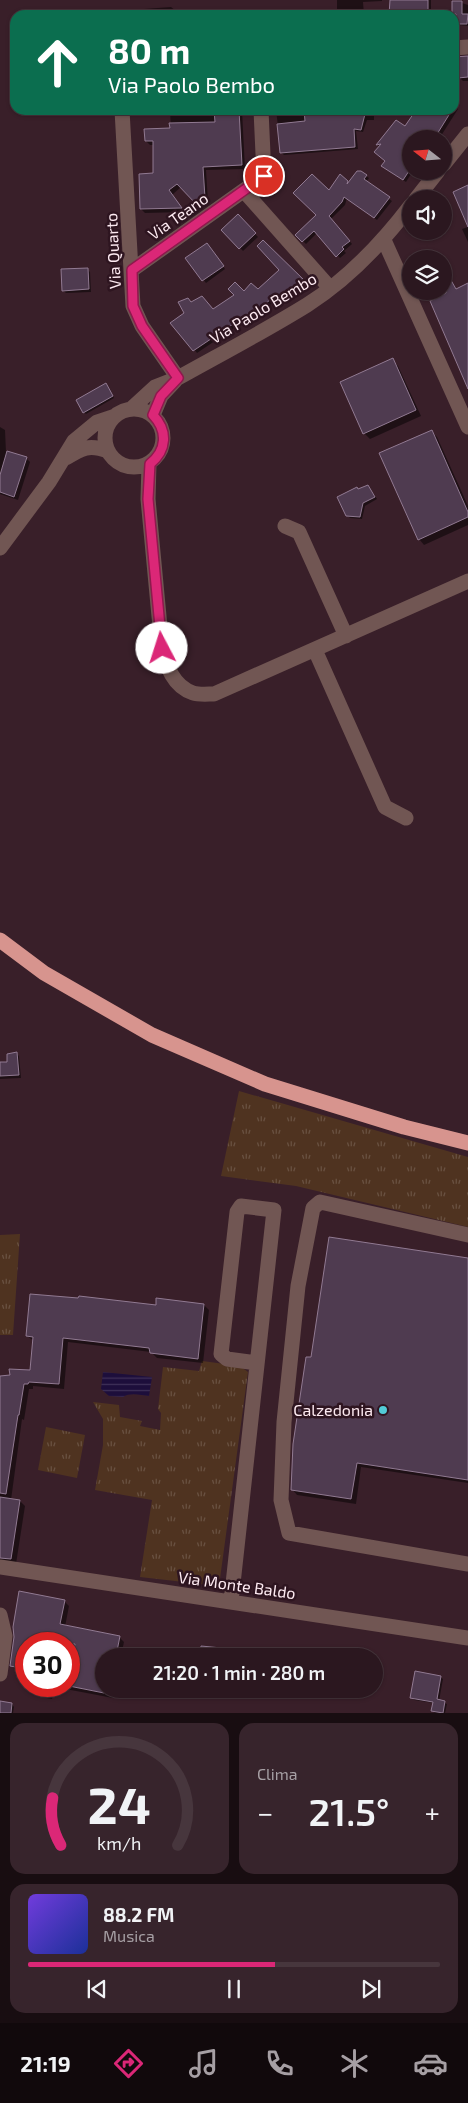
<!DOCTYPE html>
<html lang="it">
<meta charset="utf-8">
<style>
:root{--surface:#2b171f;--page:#37242c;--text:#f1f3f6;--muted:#a69fa4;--line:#47363d;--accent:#db2777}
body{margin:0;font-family:"Exo 2",sans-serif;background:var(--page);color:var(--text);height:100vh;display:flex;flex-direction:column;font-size:19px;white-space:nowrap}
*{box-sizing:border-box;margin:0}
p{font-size:16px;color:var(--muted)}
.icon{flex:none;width:28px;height:28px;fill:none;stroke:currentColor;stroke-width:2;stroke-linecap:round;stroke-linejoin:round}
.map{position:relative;height:1713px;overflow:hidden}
.details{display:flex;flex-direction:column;gap:10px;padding:10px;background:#180d11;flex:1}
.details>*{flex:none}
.top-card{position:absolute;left:10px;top:10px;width:449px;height:105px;border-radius:15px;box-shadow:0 1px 4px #0004,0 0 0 1px var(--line);background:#0b6e4f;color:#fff;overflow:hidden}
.needle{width:32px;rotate:287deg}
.fabs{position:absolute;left:402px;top:130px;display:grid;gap:10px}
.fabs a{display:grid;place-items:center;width:50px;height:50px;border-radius:50%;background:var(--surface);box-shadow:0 1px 4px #0004,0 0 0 1px var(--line);font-size:25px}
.speed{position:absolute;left:15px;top:1632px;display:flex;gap:10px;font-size:25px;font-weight:700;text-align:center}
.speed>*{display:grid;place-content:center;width:65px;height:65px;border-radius:50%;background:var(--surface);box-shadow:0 1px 4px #0004,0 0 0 1px var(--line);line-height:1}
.speed .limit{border:8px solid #d22;background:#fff;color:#111}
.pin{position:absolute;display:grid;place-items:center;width:42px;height:42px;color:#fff;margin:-21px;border:2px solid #fff;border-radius:50%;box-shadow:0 1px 5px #0007}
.me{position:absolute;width:55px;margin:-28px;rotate:355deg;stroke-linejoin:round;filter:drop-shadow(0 0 4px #0008)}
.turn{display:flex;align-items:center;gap:18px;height:105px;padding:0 15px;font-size:22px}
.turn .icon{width:65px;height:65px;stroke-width:2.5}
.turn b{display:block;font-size:35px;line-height:42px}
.big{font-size:38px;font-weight:600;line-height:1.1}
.details .card{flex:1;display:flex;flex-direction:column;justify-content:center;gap:8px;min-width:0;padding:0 18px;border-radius:15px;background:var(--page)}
.details .dial{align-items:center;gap:0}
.dial svg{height:130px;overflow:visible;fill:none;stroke:var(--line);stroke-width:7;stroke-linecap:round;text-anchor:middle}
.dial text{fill:var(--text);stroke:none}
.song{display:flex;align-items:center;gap:15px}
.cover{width:60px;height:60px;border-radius:8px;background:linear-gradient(135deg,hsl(260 70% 55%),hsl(230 70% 35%))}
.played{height:5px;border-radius:2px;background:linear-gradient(90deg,var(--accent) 60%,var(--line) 60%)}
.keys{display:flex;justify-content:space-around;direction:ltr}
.heat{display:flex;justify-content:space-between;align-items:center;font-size:28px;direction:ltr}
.details .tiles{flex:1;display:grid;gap:10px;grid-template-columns:1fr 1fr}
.card:last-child{grid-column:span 2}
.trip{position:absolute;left:95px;top:1648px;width:288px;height:50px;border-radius:25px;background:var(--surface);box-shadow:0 1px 4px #0004,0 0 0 1px var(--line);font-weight:600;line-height:50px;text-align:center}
.tabs{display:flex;height:80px;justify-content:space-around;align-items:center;background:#11090c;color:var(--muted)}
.tabs .icon{width:35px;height:35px}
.tabs .current{color:var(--accent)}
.tabs b{font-size:22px;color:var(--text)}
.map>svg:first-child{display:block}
.grass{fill:url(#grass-tufts)}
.water{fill:url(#water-rules)}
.shadow{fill:#0007}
.building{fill:#4f3b50;stroke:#917a92}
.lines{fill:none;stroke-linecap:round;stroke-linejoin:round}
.minor{stroke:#715653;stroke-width:15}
.highway{stroke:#d7948e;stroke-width:15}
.route-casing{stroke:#8e194d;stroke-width:12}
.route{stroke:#db2777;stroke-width:9}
.poi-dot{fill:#52cbd7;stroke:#2e1520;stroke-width:2}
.labels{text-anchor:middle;stroke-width:5;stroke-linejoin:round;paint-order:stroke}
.street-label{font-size:16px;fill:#fdeaf1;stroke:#2e1520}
.poi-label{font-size:16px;fill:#fdeaf1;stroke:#2e1520;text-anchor:end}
</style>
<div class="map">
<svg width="468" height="1713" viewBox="0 0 468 1713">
<defs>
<pattern id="grass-tufts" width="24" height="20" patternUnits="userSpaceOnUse" patternTransform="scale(1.25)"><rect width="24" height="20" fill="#4f3320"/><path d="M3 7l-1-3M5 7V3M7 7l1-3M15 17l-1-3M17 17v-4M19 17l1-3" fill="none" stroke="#695141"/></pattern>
<pattern id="water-rules" width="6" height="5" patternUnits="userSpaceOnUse" patternTransform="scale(1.25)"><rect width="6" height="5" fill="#1d0e3b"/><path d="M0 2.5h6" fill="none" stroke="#3f3158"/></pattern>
</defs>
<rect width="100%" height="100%" fill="#391f29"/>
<path class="grass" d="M239 1091 468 1157V1227L296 1186 221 1176Z
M20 1234 13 1335H0V1235Z
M202 1361 240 1366 248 1372 219 1586 140 1577 152 1500 95 1490 103 1445V1419L93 1402 119 1405 120 1417 142 1421 140 1426 160 1430 161 1413 158 1409 163 1367 199 1371Z
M46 1427 85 1435 77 1478 38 1470Z"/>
<path class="water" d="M103 1372 152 1377 149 1396C141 1395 130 1392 123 1397L109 1396 101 1389Z"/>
<path class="shadow" d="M337 0H382V1L363 2 364 15H337Z
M406 0H431V15H405Z
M462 3 468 5V26L459 25 456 23 457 16 453 13Z
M171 7 176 11V15H144V9Z
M47 12 49 14 70 12 73 15H31V13Z
M308 14 310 15H288Z
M454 57H468V81H463L459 77V73H454Z
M454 102 458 105V109L439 139H411V167L408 171 411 174 406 182 385 168 386 161 378 145 405 128 417 110H454Z
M138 110H242L245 169 206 170 208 202 201 207 181 187 172 195 184 212 145 213 141 209 154 175V145H150L146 141 171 129 170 111 141 113Z
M276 110H374V120H367L363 132 356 131 358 149 284 155 281 152Z
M340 176 349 183 366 176 369 178 366 182 392 201 377 220 347 198 345 205 331 219 352 244 344 251 346 253 340 258 317 233 306 244 297 235 317 215 329 192Z
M238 216 258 237 243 251 223 230Z
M468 227V242L462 229Z
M263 242 306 283 287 301 280 295 258 317 255 314 197 353 172 323 186 313 191 303 213 310 244 292 258 291 280 270Z
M209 247 225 269 206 283 187 258Z
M87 269 90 272 91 292 66 293 63 290Z
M446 272 457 290 468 285V381L447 293Z
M392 360 398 366 421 416 370 439 364 433Z
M108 387 114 398 86 414 84 412Z
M0 427 5 430 6 452 26 458 30 462 18 500 0 494Z
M431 431 437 437 468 506V525L424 545 419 539Z
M370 489 377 499 365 506 362 519 350 518 347 515 359 490Z
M16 1053 19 1056 21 1078 0 1079V1064L9 1063Z
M468 1259V1483L361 1467 356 1504 297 1495 292 1489 312 1359Z
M204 1305 209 1310 203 1363 157 1358 151 1352 68 1342 64 1389 33 1386V1389H29L24 1420 22 1419 11 1500 20 1501 25 1506 16 1564 0 1565V1377L31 1372 34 1341 27 1336 157 1306Z
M64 1601 69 1606 65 1627 119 1637 124 1642 121 1656H104V1689H115L113 1698 55 1687 52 1699 41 1697 36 1691 37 1686H69V1644H26V1672L17 1671 12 1666 16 1637Z
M440 1677 443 1679 439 1701 447 1704 445 1713H435L432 1711 434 1703 414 1700 412 1697Z
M12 1704 14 1707 13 1713H0V1709Z"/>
<path class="building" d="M390 0H428V15H389Z
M452 1H462V14H468L467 24H455L456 14H452Z
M468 56V77L458 78 457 69H454V57Z
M214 110H239L242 165 203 167 205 198 196 204 177 184 169 190 182 208 140 209 139 174 153 173V141H145L144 129 170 128 169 123 215 122Z
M304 110H366L361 130 354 129 355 147 280 153 277 124 305 121Z
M416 110H452L434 139H411V161L406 169 409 171 403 180 381 166 385 161 374 152 381 144 376 145 396 120 405 126Z
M357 171H361L367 175 364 179 390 197 374 218 344 197 342 202 329 216 350 241 342 247 344 249 336 257 314 231 302 242 295 235 316 215 293 193 312 174 329 190 340 174 348 181 347 184Z
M468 185V227L453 192Z
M238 214 256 233 239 249 221 230Z
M263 240 304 280 283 299 277 293 254 315 251 312 193 351 170 323 184 313 178 302 188 298 191 302 202 296 213 309 234 295 228 289 235 282 244 291 251 283 258 289 279 270 257 246Z
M207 243 224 266 202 281 185 258Z
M88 268 89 289 62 291 61 269Z
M444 268 456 289 468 283V389L430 301 446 293Z
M393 358 416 410 363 434 340 382Z
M106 383 113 396 83 413 76 400Z
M432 430 468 512V517L418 540 379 453Z
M7 451 27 457 14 497 0 492V475Z
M368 485 375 497 363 503 360 517 346 516 337 497 357 487 358 489Z
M17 1052 19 1075 0 1076V1062H7V1054Z
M329 1237 468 1258V1480L357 1463 351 1499 291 1490 293 1444 306 1357H311Z
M30 1294 78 1298 79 1296 156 1305V1298L204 1304 198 1359 150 1353 149 1348 63 1338 59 1384 29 1382 28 1384H24L19 1415H18L6 1494 0 1493V1376L10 1375 9 1369 30 1370 33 1337 26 1336Z
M0 1497 20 1500 11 1559 0 1558Z
M19 1591 65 1600 60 1624 120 1636 116 1656H104V1693L69 1686V1674L75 1644H26V1669L10 1666 14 1637 13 1627Z
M201 1646 232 1649V1656H200Z
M415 1671 441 1676 437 1699 445 1701 443 1713 431 1711 433 1702 410 1698Z
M0 1701 12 1703 11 1713H0Z"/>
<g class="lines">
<path class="minor" d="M454 48 468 47
M122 110 133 306 142 326 178 378
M444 164 468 134
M244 191 330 288
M416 199 438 171
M384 240 468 427
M132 270 264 176 261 110
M105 438a29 29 0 1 1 58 0a29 29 0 1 1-58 0Z
M131 409 155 387 178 378C221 354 265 331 307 305 348 279 382 243 411 205
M153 415 161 396 175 381
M66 458C82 448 89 444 108 451
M149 464 148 499 162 648C167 667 173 686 193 693 199 695 208 694 214 694L468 581
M285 526 299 532 346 636
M0 548 49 482 74 441 97 422 115 416
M315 650 385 807 406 818
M468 1235 320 1202 313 1208 298 1286 284 1422 281 1500 289 1533 468 1564
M0 1567 468 1638
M231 1602 274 1210 241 1206 237 1212 221 1354 227 1359 257 1363
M0 1615 5 1636 0 1674"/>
<path class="highway" d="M0 940 44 973 152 1035 265 1084 404 1127 468 1143"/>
</g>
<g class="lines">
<g class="route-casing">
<path id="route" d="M162 648 148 499 150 464C167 450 168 431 153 415L161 396 178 378 142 326 133 306 132 270 264 176"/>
</g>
<use href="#route" class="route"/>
</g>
<circle class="poi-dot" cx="383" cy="1410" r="5"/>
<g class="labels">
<g class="street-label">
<text transform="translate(178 216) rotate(-35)" y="6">Via Teano</text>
<text transform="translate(113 251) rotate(-93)" y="6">Via Quarto</text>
<text transform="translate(263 308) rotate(-31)" y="6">Via Paolo Bembo</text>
<text transform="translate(237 1585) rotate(8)" y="6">Via Monte Baldo</text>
</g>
<g class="poi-label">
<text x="373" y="1416">Calzedonia</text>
</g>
</g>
</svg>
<div class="fabs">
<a><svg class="needle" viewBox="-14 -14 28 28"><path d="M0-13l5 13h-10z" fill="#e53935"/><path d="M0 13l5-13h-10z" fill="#a69fa4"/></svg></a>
<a><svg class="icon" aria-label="sound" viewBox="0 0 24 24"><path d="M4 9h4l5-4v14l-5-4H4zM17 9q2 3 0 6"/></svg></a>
<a><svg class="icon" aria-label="layers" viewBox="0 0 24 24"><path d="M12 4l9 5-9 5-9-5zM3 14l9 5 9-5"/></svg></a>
</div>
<div class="speed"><div class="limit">30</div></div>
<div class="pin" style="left:264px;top:176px;background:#d93025"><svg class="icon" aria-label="arrive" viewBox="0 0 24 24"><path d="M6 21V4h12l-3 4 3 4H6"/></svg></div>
<svg class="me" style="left:162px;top:648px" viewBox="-20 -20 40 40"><circle r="19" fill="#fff"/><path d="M0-13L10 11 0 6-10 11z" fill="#db2777"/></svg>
<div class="trip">21:20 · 1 min · 280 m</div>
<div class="top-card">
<div class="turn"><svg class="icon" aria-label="ahead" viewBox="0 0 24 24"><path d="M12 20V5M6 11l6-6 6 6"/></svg><div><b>80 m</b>Via Paolo Bembo</div></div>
</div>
</div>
<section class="details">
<div class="tiles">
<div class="card dial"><svg viewBox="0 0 100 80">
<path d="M14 69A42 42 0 1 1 86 69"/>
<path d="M14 69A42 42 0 0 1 9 40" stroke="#db2777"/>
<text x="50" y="56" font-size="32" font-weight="700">24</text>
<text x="50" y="72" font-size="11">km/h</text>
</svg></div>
<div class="card"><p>Clima</p>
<div class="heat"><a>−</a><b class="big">21.5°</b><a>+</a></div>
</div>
<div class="card">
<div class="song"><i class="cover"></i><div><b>88.2 FM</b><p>Musica</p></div></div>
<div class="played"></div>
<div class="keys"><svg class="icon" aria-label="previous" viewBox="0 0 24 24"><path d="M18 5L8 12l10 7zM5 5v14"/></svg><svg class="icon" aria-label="pause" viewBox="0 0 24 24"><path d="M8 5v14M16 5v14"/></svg><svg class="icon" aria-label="next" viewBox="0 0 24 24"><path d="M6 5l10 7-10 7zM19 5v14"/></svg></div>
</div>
</div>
</section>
<nav class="tabs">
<b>21:19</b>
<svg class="icon current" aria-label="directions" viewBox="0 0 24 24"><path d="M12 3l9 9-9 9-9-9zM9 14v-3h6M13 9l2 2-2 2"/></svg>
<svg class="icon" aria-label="music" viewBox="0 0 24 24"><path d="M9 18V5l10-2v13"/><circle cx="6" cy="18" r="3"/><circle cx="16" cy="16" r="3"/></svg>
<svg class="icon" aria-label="phone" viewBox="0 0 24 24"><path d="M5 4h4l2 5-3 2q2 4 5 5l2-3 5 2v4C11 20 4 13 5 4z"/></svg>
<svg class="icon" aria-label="climate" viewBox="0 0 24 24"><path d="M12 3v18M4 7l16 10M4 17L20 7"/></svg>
<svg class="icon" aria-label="car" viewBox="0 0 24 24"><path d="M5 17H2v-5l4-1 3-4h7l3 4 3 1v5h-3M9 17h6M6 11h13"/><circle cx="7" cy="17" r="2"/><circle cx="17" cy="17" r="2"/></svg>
</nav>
